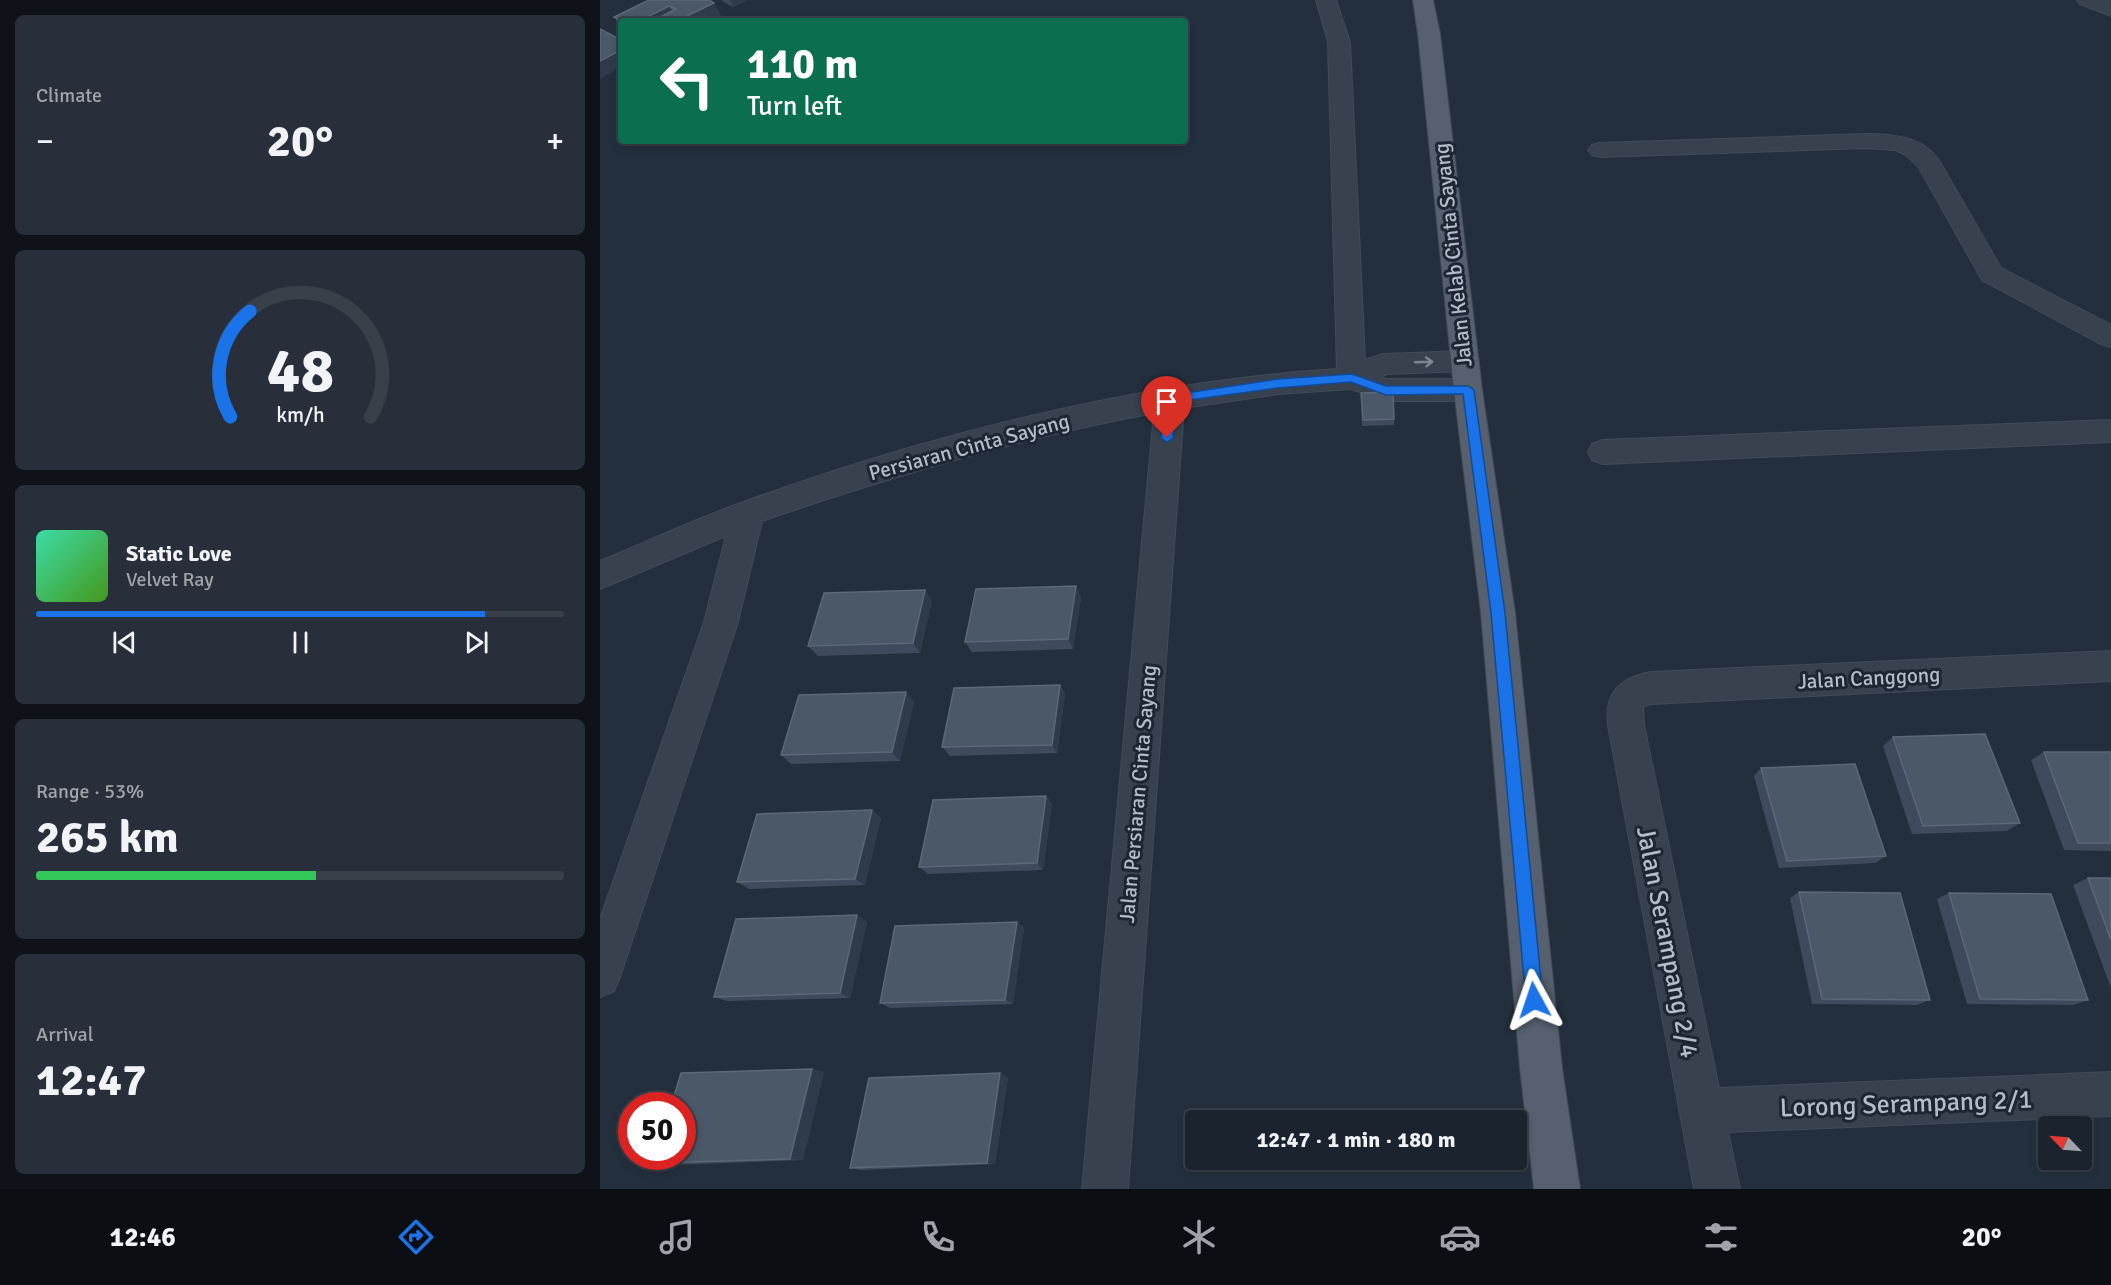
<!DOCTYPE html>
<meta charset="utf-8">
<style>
:root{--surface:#1b232e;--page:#282f3a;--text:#f1f3f6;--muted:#a0a4aa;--line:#39404a;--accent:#1a73e8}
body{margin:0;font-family:Signika,sans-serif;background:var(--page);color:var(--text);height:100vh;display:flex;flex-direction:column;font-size:22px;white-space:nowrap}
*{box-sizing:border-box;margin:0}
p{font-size:20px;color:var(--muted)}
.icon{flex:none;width:33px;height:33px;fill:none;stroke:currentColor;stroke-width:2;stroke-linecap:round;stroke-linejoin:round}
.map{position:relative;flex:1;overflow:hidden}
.drawer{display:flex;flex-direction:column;gap:15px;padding:15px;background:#0f1319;width:600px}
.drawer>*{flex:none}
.top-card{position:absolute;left:18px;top:18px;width:570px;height:126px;border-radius:6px;box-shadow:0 3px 9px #0003,0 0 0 2px var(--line);background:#0b6e4f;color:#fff;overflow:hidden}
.needle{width:39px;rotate:295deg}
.buttons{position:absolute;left:1438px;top:1116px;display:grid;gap:12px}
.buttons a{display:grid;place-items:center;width:54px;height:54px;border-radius:6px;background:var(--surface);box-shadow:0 3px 9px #0003,0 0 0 2px var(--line);font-size:30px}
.speed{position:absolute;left:18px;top:1092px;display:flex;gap:12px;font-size:30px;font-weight:700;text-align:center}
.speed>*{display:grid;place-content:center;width:78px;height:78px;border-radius:50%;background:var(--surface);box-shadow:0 3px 9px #0003,0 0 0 2px var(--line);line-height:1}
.speed .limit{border:9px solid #d22;background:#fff;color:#111}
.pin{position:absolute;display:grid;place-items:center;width:51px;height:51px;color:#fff;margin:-62px -26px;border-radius:50% 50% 50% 0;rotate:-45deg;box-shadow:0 0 6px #0007}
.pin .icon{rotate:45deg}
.me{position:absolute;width:66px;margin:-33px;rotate:355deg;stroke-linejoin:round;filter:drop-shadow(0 0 4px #0008)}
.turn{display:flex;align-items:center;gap:21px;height:126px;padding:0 30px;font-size:27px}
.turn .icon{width:78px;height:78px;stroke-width:2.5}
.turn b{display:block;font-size:42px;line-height:51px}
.big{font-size:45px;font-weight:700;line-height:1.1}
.drawer .card{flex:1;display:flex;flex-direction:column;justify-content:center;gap:9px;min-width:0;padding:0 21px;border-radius:9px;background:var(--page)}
.drawer .dial{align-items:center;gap:0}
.dial svg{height:156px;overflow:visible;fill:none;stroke:var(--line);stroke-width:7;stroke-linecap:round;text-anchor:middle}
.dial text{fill:var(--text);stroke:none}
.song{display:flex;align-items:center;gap:18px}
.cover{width:72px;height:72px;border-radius:9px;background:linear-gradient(135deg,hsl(160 70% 55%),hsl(100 70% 35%))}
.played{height:6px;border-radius:3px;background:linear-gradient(90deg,var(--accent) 85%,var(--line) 85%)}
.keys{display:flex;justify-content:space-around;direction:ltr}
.heat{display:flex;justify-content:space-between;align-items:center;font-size:33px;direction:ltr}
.charge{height:9px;border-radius:4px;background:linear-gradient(90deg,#34c759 53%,var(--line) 0)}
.trip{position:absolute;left:585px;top:1110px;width:342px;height:60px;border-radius:6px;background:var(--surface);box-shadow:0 3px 9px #0003,0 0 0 2px var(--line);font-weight:700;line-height:60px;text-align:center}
.tabs{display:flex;height:96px;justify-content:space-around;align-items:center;background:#0b0e12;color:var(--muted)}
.tabs .icon{width:42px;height:42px}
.tabs .current{color:var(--accent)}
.tabs b{font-size:27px;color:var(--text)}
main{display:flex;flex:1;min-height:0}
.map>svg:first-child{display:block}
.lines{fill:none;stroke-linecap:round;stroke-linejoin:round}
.minor-casing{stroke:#414a57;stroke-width:2}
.major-casing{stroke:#414a57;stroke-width:2}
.minor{fill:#38414e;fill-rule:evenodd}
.major{fill:#56606e;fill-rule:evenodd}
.wall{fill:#3f4b5c}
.shaded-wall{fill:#2f3b4b}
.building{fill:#4b5868;stroke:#5c6777;stroke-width:1.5;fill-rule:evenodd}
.oneway{stroke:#7c8592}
.route{fill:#1a73e8;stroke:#114b97;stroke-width:1.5}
.labels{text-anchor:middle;stroke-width:6;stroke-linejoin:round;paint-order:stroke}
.street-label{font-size:21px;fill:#b4bcc9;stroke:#1d2633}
.near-street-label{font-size:26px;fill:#b4bcc9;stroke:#1d2633}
</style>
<main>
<section class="drawer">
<div class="card"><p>Climate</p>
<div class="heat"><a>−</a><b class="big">20°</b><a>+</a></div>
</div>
<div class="card dial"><svg viewBox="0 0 100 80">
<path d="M14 69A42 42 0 1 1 86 69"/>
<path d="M14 69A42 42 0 0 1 24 15" stroke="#1a73e8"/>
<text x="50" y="56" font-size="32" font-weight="700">48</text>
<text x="50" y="72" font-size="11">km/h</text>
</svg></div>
<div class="card">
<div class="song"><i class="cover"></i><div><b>Static Love</b><p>Velvet Ray</p></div></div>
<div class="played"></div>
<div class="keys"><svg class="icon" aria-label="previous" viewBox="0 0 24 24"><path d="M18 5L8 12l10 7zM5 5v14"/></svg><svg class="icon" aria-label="pause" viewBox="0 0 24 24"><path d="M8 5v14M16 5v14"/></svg><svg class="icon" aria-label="next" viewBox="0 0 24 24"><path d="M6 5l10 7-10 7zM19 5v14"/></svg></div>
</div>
<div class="card"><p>Range · 53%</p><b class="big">265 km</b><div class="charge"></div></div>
<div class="card"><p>Arrival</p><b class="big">12:47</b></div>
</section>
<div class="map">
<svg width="1511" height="1189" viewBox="0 0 1511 1189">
<rect width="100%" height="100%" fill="#242f3e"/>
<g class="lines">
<g class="minor-casing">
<path id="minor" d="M716 0H736L750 42 765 360 783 354 865 351 875 354 879 361 875 368 865 371 787 374 780 377 787 379H868L878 382 882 390 878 398 868 401H786L751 389 678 394 584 408 528 1189H482L554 413C420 438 291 477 162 521L138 622 20 977 14 991 0 997V919L104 622 126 536 0 589V561C46 542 91 521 138 504 327 435 536 382 737 369L728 42Z
M1477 0H1505L1511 2V16L1480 4Z
M1265 134C1293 134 1323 136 1340 162L1401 268 1511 325V347L1501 344 1382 280 1318 166 1306 155 1295 150 1265 148 1000 157 992 155 988 150 992 145 1000 143Z
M1511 420V442L1003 464 992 460 988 452 992 444 1003 440Z
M1511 651V681L1051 704 1043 707 1044 725 1119 1088 1511 1072V1116L1128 1132 1140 1189H1094L1008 725C1004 692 1020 678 1051 672Z"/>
</g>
<g class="major-casing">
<path id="major" d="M813 0H833L840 34 882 390 915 613 962 1068 980 1189H934L920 1068 881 613 854 390 818 34Z"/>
</g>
<use href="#minor" class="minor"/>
<use href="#major" class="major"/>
</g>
<path class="wall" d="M49 0 114 3 121 16 111 21H21V28L14 17Z
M121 0H147L133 7Z
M761 393 794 419V425L762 426Z
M476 586 481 597 473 649 372 652 365 642Z
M332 601 320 653 218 656 208 646Z
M460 685 465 694 457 753 350 756 342 747Z
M306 692 314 702 300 761 191 764 181 755Z
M1293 737 1420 823 1407 831 1312 834 1283 746Z
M1444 752H1511V851L1464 850 1431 760Z
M1161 768 1286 856 1275 863 1179 868 1154 776Z
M446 796 452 804 443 870 328 874 319 867Z
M272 810 281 818 265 885 149 889 137 882Z
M1488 878H1511V988L1473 885Z
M1199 892 1330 1000 1317 1005 1212 1004 1190 898Z
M1349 893 1488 1000 1473 1005 1367 1004 1337 899Z
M267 922 250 998 127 1001 114 997Z
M417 922 424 928 413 1004 290 1008 280 1003Z
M212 1069 224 1072 203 1160 70 1165 54 1163Z
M408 1077 395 1164 261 1170 250 1168Z"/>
<path class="shaded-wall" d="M130 0H147L133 7Z
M114 3 121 16 111 21H77Z
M69 6 77 19 52 21 49 16Z
M21 50V67L0 79V61Z
M476 586 481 597 473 649 468 639Z
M325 590 332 601 320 653 313 643Z
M460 685 465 694 457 753 452 745Z
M306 692 314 702 300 761 292 752Z
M446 796 452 804 443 870 437 863Z
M272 810 281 818 265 885 255 879Z
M257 915 267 922 250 998 240 993Z
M417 922 424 928 413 1004 405 1000Z
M212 1069 224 1072 203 1160 190 1159Z
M400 1073 408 1077 395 1164 387 1163Z"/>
<path class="building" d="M49 0H109L114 3 77 21H22L14 17ZM69 6 76 9 55 20 49 16Z
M0 29 21 40V50L0 61Z
M793 392 794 419 763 420 761 393Z
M476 586 468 639 365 642 376 589Z
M325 590 313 643 208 646 224 593Z
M460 685 452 745 342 747 354 688Z
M306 692 292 752 181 755 199 695Z
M1385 734 1420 823 1323 826 1293 737Z
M1444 752H1511V843H1478Z
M1255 764 1286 856 1187 861 1161 768Z
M446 796 437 863 319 867 333 800Z
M272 810 255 879 137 882 157 814Z
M1488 878H1511V940Z
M1199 892 1300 893 1330 1000 1222 999Z
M1349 893 1451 894 1488 1000 1380 999Z
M257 915 240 993 114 997 136 919Z
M417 922 405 1000 280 1003 295 926Z
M212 1069 190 1159 54 1163 56 1156H82V1106H71L81 1073Z
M400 1073 387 1163 250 1168 269 1078Z"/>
<defs><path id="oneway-shaft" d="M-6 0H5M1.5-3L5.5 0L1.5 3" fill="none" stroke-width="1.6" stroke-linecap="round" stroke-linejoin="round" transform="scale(1.5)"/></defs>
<use class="oneway" href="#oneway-shaft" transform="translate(824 362) rotate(-2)"/>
<path class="route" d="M752 374 786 386H868L874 390 905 613 943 1000 941 1006 934 1008 928 1006 926 1000 891 613 863 394 786 395 751 382 678 388 576 402 573 438 567 442 561 438 566 396 678 379Z"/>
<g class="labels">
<g class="street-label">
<text transform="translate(853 255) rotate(-96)" y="7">Jalan Kelab Cinta Sayang</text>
<text transform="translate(369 447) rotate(-15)" y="7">Persiaran Cinta Sayang</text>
<text transform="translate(1269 678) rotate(-3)" y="7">Jalan Canggong</text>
<text transform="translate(538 794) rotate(-85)" y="7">Jalan Persiaran Cinta Sayang</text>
</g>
<g class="near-street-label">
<text transform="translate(1068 942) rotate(79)" y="9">Jalan Serampang 2/4</text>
<text transform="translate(1306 1103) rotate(-2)" y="9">Lorong Serampang 2/1</text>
</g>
</g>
</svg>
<div class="buttons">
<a><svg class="needle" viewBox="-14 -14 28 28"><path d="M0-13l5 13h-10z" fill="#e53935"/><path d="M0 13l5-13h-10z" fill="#a0a4aa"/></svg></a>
</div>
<div class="speed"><div class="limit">50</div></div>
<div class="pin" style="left:567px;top:438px;background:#d93025"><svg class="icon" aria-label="arrive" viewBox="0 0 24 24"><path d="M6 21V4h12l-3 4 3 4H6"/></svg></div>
<svg class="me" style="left:934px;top:1000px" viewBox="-20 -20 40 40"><path d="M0-17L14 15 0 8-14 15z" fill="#1a73e8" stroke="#fff" stroke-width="4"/></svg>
<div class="trip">12:47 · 1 min · 180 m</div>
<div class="top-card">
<div class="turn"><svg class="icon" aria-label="left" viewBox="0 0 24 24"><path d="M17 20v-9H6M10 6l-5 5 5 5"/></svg><div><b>110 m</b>Turn left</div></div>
</div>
</div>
</main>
<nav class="tabs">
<b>12:46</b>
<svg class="icon current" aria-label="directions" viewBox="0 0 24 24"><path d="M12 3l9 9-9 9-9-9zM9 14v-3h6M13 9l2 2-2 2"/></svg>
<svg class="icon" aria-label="music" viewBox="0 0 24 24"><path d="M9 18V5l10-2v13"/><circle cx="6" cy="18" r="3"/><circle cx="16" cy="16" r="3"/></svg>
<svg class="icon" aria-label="phone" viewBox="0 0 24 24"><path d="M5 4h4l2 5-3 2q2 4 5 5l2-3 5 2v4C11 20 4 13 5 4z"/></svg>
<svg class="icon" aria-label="climate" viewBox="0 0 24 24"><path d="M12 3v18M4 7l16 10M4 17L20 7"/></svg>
<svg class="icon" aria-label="car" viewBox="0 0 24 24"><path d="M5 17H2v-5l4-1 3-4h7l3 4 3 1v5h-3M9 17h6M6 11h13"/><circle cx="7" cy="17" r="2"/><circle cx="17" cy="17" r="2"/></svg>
<svg class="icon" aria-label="filters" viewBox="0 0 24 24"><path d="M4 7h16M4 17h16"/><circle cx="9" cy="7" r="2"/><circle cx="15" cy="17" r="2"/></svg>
<b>20°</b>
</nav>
